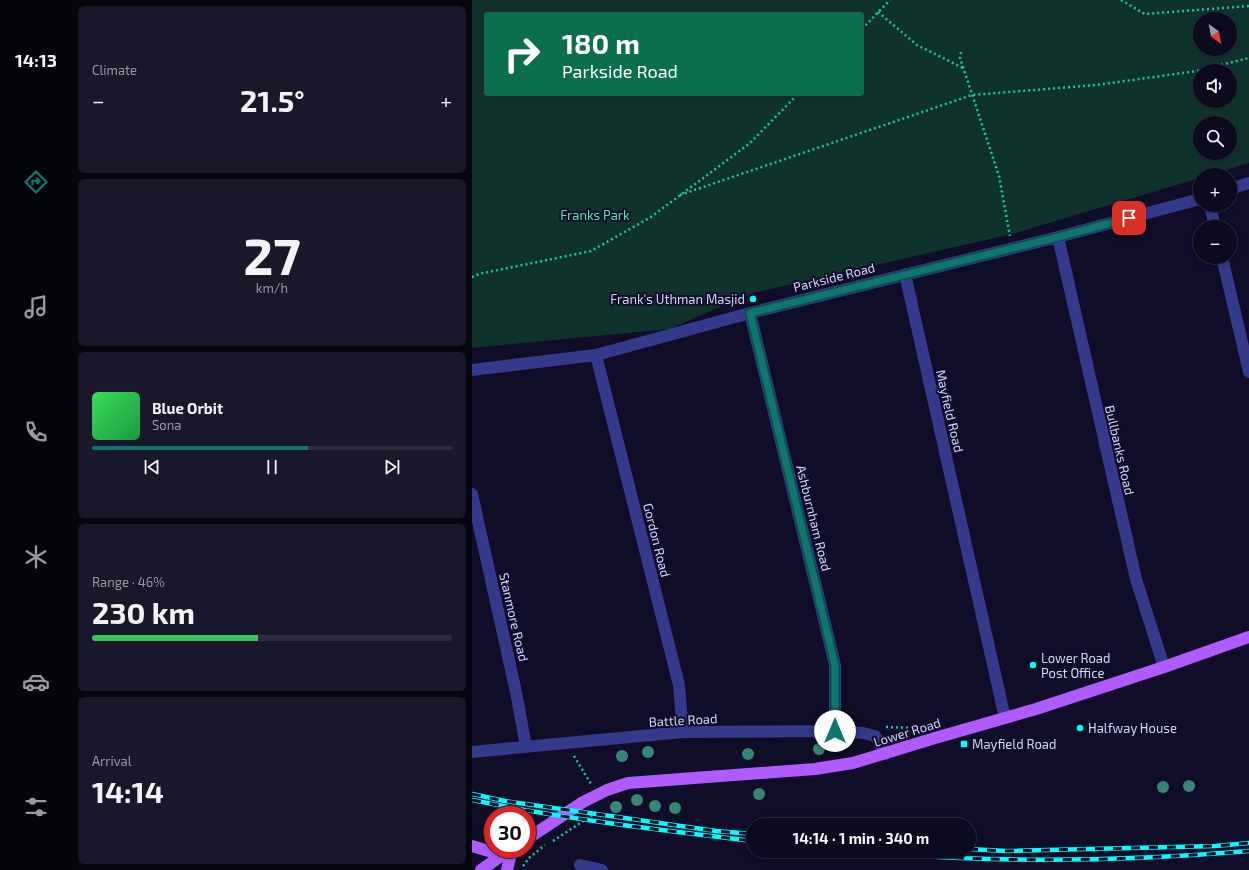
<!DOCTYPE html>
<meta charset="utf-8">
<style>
:root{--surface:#0b0a1e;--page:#19182b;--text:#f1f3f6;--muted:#9a9aa4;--line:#2b2b3c;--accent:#0f766e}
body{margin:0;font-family:"Exo 2",sans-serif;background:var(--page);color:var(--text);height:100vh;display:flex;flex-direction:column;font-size:15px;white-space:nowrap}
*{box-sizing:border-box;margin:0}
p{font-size:13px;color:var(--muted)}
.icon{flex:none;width:22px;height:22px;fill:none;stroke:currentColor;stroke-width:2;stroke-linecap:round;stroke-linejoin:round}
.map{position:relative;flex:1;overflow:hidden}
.drawer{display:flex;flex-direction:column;gap:6px;padding:6px;background:#060610;width:400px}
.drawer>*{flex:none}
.top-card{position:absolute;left:12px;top:12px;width:380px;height:84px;border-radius:4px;box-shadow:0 2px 6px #0003,0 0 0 1px var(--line);background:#0b6e4f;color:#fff;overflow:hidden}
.needle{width:26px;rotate:148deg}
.buttons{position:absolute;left:721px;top:12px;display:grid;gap:8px}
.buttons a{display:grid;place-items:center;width:44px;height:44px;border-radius:50%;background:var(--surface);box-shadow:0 2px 6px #0003,0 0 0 1px var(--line);font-size:20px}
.speed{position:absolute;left:12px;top:806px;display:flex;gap:8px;font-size:20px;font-weight:700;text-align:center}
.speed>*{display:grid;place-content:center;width:52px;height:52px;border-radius:50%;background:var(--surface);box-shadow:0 2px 6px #0003,0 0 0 1px var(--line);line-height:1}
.speed .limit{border:6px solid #d22;background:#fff;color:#111}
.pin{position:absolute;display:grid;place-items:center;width:34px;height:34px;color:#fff;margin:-17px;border-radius:8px;box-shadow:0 2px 6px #0006}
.me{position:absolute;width:44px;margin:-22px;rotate:0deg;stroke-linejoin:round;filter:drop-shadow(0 0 3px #0008)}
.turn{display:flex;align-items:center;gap:14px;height:84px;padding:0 12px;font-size:18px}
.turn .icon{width:52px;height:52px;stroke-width:2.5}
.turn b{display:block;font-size:28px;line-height:34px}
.big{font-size:30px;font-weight:700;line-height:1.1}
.drawer .widget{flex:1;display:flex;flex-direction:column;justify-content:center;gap:6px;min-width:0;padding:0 14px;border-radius:6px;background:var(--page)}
.drawer .dial{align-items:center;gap:0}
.dial b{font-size:52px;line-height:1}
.song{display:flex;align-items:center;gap:12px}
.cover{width:48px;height:48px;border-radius:6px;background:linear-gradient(135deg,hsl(130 70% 55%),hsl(140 70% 35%))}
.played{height:4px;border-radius:2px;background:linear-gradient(90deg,var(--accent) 60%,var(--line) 60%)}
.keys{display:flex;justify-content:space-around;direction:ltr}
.heat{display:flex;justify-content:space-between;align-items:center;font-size:22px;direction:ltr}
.charge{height:6px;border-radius:3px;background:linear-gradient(90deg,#34c759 46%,var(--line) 0)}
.trip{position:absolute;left:274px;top:818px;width:230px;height:40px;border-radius:20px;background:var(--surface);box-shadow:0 2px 6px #0003,0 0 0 1px var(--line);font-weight:700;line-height:40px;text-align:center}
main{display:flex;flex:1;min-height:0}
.menu{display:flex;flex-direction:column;width:72px;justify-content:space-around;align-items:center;background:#04040c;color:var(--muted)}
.menu .icon{width:28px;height:28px}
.menu .selected{color:var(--accent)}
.menu b{font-size:18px;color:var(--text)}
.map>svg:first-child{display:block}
.green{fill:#10322d;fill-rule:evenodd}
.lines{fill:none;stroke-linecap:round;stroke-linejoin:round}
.path{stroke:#25c2a8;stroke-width:2.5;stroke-dasharray:2 3;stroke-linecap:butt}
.minor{stroke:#343a8a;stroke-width:12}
.major{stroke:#b05bff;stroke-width:12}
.rail-casing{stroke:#00fffd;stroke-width:4.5}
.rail{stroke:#0f0d28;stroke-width:3;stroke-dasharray:9;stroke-linecap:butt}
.tree{fill:#368676}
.route-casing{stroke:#0a4d48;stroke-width:10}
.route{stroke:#0f766e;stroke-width:7}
.poi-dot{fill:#00fffd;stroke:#0f0d28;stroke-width:1.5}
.labels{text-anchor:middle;stroke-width:4;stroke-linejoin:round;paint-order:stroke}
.park-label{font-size:13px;fill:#55e9b5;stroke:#0f0d28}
.street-label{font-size:13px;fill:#d4d4ff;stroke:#0f0d28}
.poi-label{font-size:13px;fill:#d4d4ff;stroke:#0f0d28;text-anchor:start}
</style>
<main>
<nav class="menu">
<b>14:13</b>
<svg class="icon selected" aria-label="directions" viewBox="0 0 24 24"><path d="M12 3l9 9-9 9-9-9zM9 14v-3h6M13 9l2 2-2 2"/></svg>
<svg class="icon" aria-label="music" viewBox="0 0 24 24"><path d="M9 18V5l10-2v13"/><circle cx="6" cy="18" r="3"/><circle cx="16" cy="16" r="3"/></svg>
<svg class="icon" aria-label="phone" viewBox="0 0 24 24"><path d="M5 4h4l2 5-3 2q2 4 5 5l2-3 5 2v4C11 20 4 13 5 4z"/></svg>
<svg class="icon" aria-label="climate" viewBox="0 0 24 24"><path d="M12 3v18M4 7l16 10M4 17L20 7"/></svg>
<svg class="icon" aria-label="car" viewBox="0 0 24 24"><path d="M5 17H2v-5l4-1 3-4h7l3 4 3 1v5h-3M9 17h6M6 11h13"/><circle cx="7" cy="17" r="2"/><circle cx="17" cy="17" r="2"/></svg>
<svg class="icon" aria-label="filters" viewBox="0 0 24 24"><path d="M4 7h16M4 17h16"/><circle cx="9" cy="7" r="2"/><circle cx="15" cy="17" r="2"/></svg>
</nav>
<section class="drawer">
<div class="widget"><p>Climate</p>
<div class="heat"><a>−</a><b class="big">21.5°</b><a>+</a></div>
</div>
<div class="widget dial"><b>27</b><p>km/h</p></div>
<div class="widget">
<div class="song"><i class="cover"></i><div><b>Blue Orbit</b><p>Sona</p></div></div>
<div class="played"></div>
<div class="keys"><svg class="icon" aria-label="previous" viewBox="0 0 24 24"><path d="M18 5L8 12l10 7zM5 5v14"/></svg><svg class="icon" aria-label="pause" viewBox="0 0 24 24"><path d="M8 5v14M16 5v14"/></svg><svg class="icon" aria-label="next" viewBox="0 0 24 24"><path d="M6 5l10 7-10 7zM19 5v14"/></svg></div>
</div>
<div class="widget"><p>Range · 46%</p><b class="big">230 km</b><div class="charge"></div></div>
<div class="widget"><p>Arrival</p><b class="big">14:14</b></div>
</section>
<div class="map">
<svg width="777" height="870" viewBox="0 0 777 870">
<rect width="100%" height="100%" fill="#0f0d28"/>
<path class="green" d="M0 0H777V163L737 175H728V178L540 234 281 293 197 329 0 348ZM14 14H390V94H14ZM728 19H758V49H728ZM728 71H758V101H728ZM728 123H758V153H728Z"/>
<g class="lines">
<path class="path" d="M649 0 673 14 777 6
M406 12 445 45 491 68
M390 29 418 0
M489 52 488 58 527 176 538 236
M208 195 500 95 624 85 725 71 777 58
M0 277 7 274 119 251 179 217 278 143 326 94
M414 727 443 728
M102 756 119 784
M81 841 125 812
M51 866 57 858 73 845"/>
<path class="minor" d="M758 189 777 183
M738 205 743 227
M586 237 664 579 692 667
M750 257 777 372
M433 274 533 718
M278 313 363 665V731
M124 355 207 685 211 732
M0 370 124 355 278 313 586 237 728 199
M0 494 44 692 54 747
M0 752 211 732 363 731 391 733 403 736 408 743 413 754
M108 865 130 870"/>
<path class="major" d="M55 839 111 802 135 790 156 783 343 769 381 763 463 738 564 709 692 667 777 637
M0 846 30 855
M9 870 39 849
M35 870 40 849"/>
<g class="rail-casing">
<path id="rail" d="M0 794 33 801 244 831 281 834
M0 800C93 819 187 830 281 841
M497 849 534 851 743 846 777 843
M393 851C424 853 455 857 487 858 583 862 681 859 777 851"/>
</g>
<use href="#rail" class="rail"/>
</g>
<g class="tree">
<circle cx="347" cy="749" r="6"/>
<circle cx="176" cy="752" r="6"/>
<circle cx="276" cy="754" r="6"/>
<circle cx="150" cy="756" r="6"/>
<circle cx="717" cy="786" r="6"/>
<circle cx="691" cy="787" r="6"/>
<circle cx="287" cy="794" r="6"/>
<circle cx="165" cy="800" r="6"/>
<circle cx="183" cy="806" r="6"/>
<circle cx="144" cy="807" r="6"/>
<circle cx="203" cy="808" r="6"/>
</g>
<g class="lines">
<g class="route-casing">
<path id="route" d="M363 731V665L278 313 586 237 657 218"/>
</g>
<use href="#route" class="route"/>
</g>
<g class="poi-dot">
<circle cx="281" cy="299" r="4"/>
<circle cx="561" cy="665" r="4"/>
<circle cx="608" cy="728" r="4"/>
<rect x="488" y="740" width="8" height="8" rx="2"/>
</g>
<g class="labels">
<g class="park-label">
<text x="123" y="220">Franks Park</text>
</g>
<g class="street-label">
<text transform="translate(362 277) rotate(-14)" y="5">Parkside Road</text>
<text transform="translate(478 411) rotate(77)" y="5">Mayfield Road</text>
<text transform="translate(648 450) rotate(77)" y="5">Bullbanks Road</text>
<text transform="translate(342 518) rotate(76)" y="5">Ashburnham Road</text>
<text transform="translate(185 540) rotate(76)" y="5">Gordon Road</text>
<text transform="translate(42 617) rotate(77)" y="5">Stanmore Road</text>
<text transform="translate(211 720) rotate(-3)" y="5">Battle Road</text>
<text transform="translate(435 732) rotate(-17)" y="5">Lower Road</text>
</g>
<g class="poi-label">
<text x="273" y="304" text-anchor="end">Frank's Uthman Masjid</text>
<text x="569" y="663">Lower Road<tspan x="569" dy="15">Post Office</tspan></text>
<text x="616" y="733">Halfway House</text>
<text x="500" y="749">Mayfield Road</text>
</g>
</g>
</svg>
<div class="buttons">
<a><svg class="needle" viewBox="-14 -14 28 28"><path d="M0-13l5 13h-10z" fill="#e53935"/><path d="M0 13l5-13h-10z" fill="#9a9aa4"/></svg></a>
<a><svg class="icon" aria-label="sound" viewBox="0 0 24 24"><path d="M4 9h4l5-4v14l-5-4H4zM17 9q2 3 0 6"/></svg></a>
<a><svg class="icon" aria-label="search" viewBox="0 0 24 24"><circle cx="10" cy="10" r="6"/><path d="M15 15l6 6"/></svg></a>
<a>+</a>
<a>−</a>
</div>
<div class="speed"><div class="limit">30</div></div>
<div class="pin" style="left:657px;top:218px;background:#d93025"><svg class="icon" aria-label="arrive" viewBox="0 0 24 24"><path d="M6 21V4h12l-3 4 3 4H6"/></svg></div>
<svg class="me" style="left:363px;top:731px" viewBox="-20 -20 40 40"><circle r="19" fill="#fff"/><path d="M0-13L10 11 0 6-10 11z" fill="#0f766e"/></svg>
<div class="trip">14:14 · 1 min · 340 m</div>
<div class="top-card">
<div class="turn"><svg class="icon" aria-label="right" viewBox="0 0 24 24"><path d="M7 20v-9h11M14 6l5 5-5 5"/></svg><div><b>180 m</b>Parkside Road</div></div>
</div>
</div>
</main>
